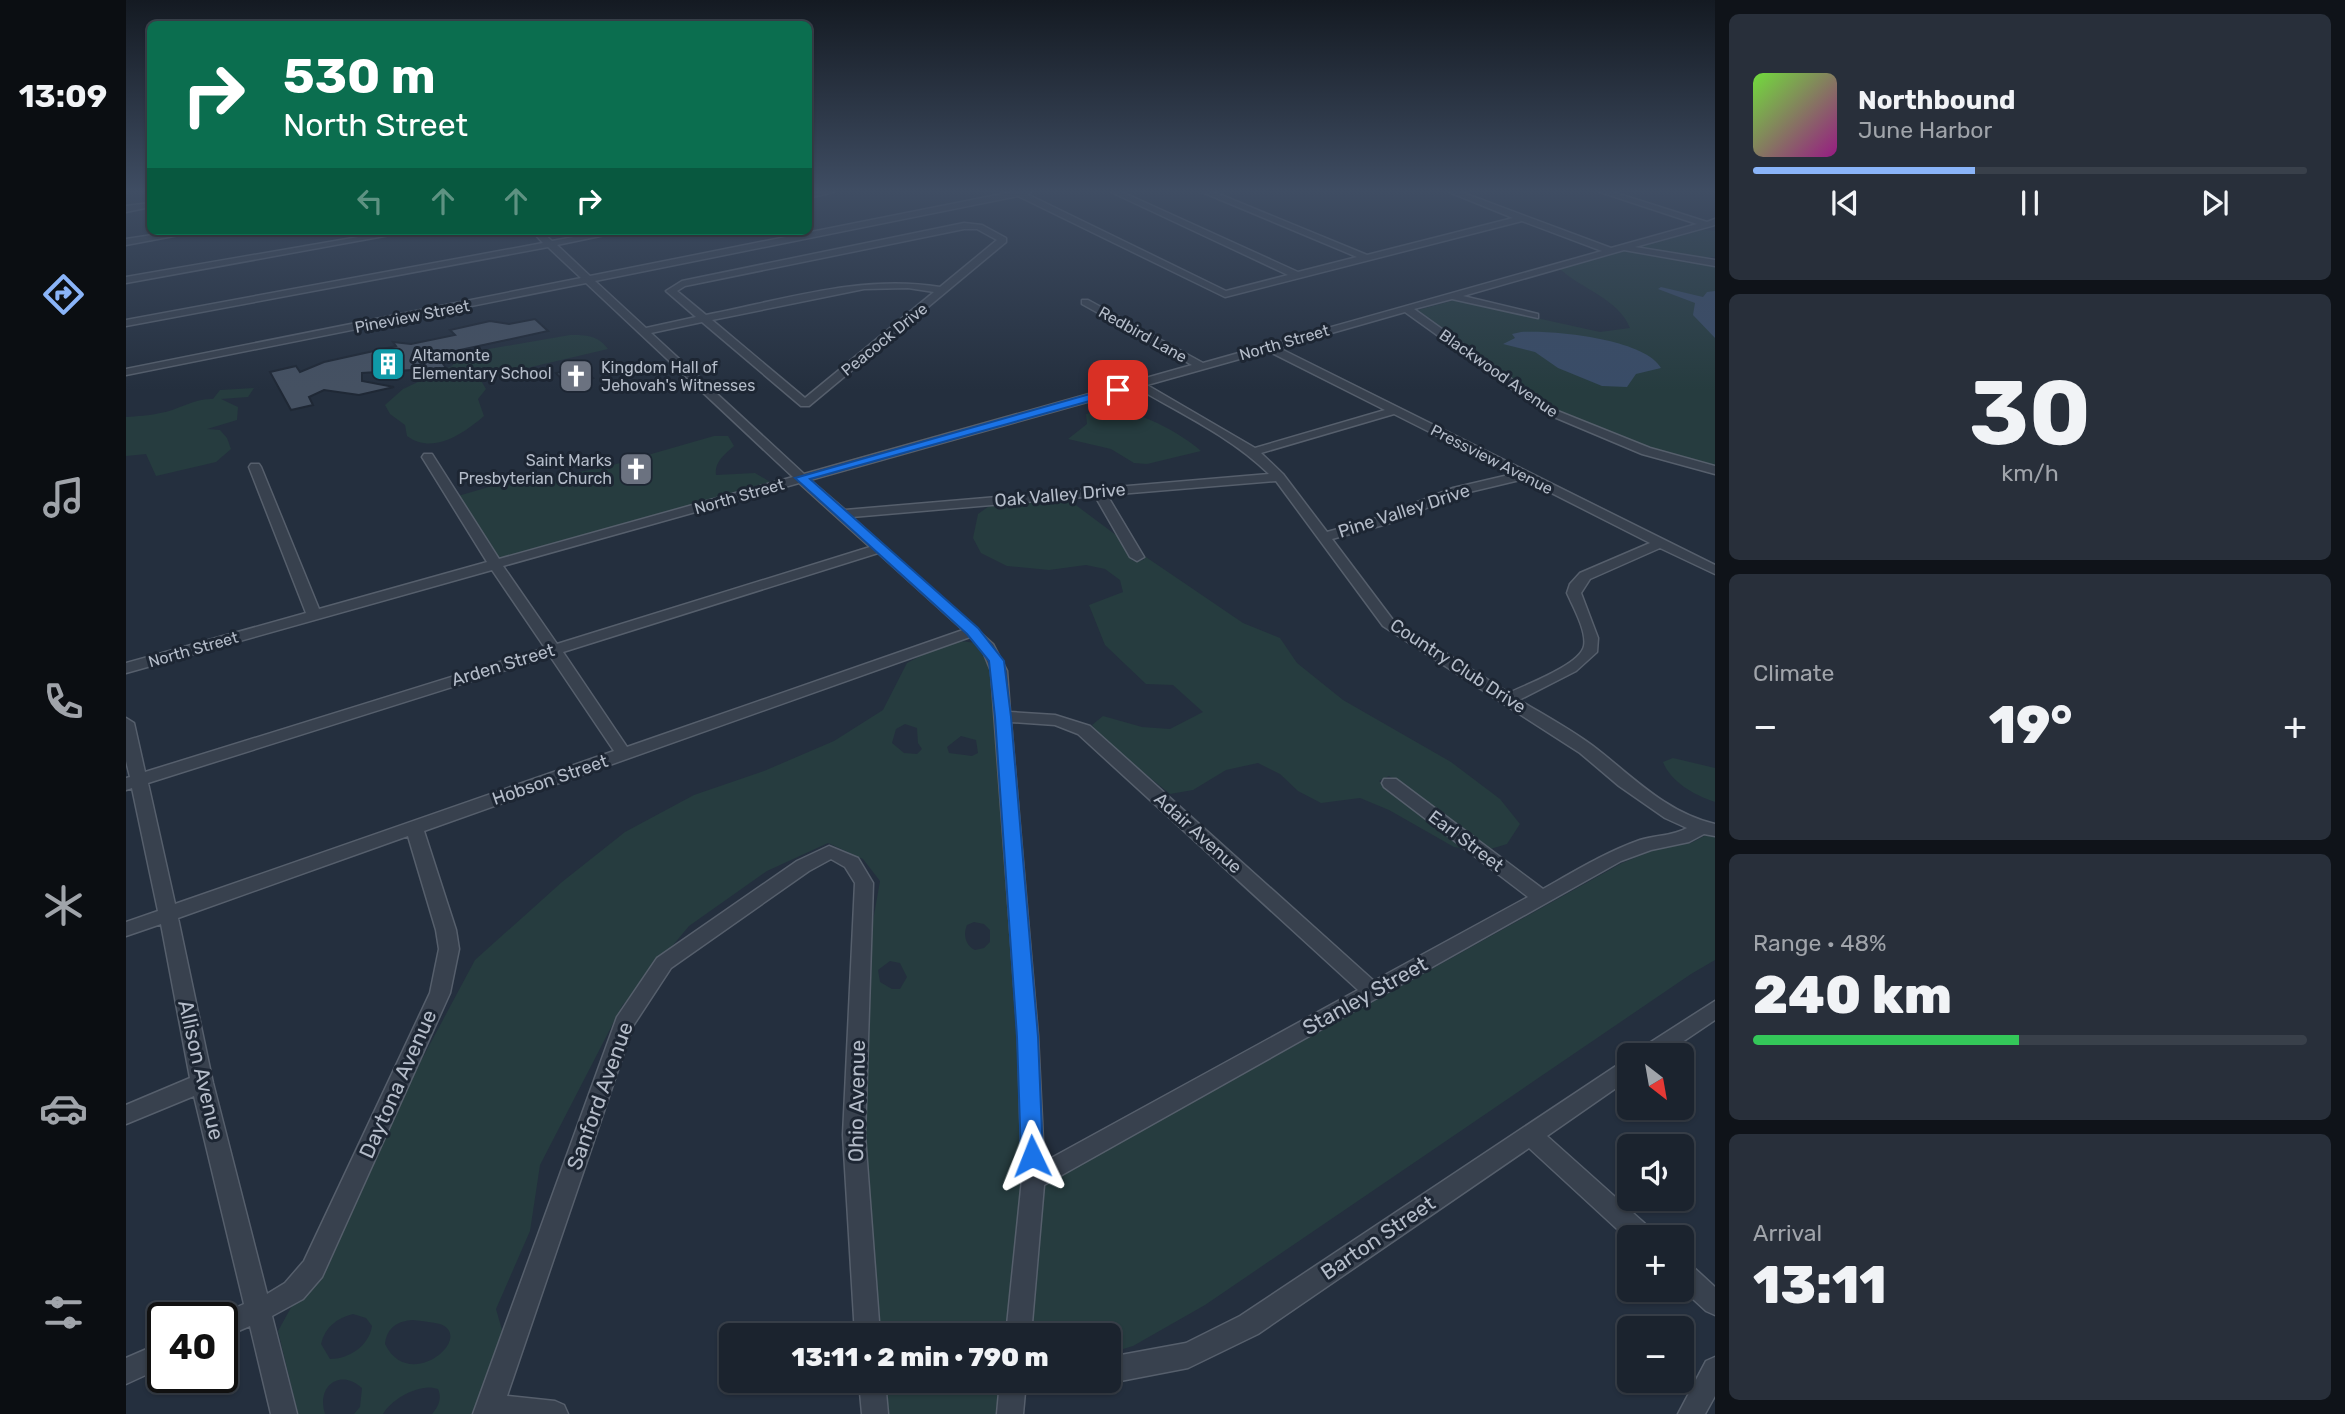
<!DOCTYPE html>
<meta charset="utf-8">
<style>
:root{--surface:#1b232e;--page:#282f3a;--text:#f1f3f6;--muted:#a0a4aa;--line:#39404a;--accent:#8ab4f8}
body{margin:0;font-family:Rubik,sans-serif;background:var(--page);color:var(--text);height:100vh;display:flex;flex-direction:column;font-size:26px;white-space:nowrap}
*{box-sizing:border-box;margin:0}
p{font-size:23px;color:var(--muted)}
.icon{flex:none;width:38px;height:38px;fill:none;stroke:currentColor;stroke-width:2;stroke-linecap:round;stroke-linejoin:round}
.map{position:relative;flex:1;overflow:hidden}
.details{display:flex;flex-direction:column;gap:14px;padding:14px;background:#0f1319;width:630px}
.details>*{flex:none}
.guide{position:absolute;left:21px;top:21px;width:665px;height:214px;border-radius:10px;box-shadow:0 2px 5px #0004,0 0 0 2px var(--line);background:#0b6e4f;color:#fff;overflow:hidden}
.needle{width:46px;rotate:149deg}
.controls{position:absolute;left:1491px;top:1043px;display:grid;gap:14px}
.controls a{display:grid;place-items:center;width:77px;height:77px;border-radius:10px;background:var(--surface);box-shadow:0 2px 5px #0004,0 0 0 2px var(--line);font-size:35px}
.speed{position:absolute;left:21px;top:1302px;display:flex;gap:14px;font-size:35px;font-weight:700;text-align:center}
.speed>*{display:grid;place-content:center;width:91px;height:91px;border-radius:50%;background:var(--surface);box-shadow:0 2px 5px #0004,0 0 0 2px var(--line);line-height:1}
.speed .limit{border:4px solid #111;border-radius:10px;background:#fff;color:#111}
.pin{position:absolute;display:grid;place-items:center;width:60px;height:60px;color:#fff;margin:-30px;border-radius:14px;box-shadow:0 4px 10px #0006}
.me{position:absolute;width:77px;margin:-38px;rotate:358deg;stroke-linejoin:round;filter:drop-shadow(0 0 5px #0008)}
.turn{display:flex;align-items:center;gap:24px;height:147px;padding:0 21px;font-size:32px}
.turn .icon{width:91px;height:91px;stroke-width:2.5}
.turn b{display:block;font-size:49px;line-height:60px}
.lanes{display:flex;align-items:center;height:66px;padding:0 21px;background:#0003;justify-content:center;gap:35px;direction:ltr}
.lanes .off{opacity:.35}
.big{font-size:52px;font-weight:800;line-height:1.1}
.details .card{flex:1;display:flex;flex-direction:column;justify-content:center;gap:10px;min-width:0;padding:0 24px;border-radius:10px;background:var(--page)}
.details .dial{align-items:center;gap:0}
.dial b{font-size:91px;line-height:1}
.song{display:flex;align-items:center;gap:21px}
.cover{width:84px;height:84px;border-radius:10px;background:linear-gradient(135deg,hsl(100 70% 55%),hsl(310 70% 35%))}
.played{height:7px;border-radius:4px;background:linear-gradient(90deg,var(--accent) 40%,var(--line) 40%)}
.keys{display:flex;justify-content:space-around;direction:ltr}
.heat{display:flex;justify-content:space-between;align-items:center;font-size:38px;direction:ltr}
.charge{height:10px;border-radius:5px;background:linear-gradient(90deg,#34c759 48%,var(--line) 0)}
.trip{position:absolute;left:593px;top:1323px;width:402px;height:70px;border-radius:10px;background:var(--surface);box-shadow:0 2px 5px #0004,0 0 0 2px var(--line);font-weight:800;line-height:70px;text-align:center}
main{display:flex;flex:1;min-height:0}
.tab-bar{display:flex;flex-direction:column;width:126px;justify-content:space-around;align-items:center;background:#0b0e12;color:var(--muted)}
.tab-bar .icon{width:49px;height:49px}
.tab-bar .selected{color:var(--accent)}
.tab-bar b{font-size:32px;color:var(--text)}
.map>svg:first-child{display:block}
.green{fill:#263c3f;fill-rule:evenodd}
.water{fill:#394c67}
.building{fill:#455162;stroke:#1f2835;stroke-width:2}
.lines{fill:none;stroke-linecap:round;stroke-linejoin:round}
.minor-casing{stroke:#565f6c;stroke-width:3}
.minor{fill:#38414e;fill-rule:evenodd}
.route{fill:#1a73e8;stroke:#114b97;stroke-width:2}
.labels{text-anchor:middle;stroke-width:6;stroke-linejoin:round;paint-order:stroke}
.far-street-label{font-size:16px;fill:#b4bcc9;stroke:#1d2633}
.far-poi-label{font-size:16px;fill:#b4bcc9;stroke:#1d2633;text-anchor:start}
.street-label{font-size:18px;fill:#b4bcc9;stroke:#1d2633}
.near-street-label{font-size:21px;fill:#b4bcc9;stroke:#1d2633}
</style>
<main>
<nav class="tab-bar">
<b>13:09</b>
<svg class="icon selected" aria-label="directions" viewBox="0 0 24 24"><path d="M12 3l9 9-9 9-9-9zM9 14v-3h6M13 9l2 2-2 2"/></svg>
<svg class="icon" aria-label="music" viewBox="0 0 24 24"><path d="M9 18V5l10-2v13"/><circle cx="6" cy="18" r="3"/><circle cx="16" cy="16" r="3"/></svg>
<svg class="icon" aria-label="phone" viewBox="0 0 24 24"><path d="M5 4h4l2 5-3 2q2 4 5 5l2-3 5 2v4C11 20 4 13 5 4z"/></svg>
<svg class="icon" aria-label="climate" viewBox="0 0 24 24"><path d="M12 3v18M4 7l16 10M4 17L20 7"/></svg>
<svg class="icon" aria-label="car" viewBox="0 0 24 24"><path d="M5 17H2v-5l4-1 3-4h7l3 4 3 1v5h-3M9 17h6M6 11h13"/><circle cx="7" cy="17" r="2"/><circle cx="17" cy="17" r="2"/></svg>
<svg class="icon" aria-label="filters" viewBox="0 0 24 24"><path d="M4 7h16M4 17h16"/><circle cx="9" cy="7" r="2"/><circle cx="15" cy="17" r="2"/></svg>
</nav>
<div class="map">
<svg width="1589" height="1414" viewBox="0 0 1589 1414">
<rect width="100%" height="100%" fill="#242f3e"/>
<path class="green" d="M1570 229 1589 231V257H1568L1507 247Z
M1497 250 1589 265V468L1522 449 1427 409 1292 310 1329 300 1474 332 1504 328C1492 298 1456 290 1433 268Z
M444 335C460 335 472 335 482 349L354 379 360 389 352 399 358 416C337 434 307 455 281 436L279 425 264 414 259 405 277 389 326 366 334 354Z
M128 388 122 397 95 399 112 407 111 420 81 429 94 430 101 438 105 449 90 462 30 476 20 454 0 456V417C11 416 23 416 34 413 53 410 68 398 87 399L94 390Z
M984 408C1015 413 1051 430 1075 451L1021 464 1008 463 985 449 942 439 961 424 960 414Z
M588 436H602L608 446C599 454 588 462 590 475L629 473 646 483 373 560 332 496 397 477 431 476 480 467Z
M934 498 943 500 994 538 1007 561 1018 560 1014 553 1117 623 1154 638 1171 663 1217 700 1325 762 1374 799 1394 824 1381 844 1361 850 1263 776 1253 781 1342 849 1328 847 1263 810 1234 798 1195 803 1172 791 1154 774 1132 763 1100 770 1067 790 1044 794 974 737 966 725 977 716 1016 727 1044 729 1077 712 1047 685 1020 684 979 645 963 605 997 592 994 580 979 569 960 565 923 570 881 566 855 553 847 538 852 514 866 504Z
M834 641 851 643 864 661 866 671 892 1036 897 1173 893 1176 897 1181 881 1335H753L738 1136 744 938 754 881 737 859 702 843 641 871 563 926 496 1006 414 1165 404 1231 370 1309 378 1337 354 1404 346 1414H306C313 1406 316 1398 312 1389 295 1382 265 1399 257 1414H228L234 1407 236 1388C214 1368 190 1386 199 1414H172L152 1331 167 1304 197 1271 288 1074 349 960 436 882 499 832 568 795 638 771 708 741 757 710 781 663 802 652ZM779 724 791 728 792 743 796 749 791 754 778 753 766 743 770 729ZM835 736 850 740 852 753 846 756 823 753 821 747ZM848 922 858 924 864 930V942L858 948 849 950C839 945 837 934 841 925ZM764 961 774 963 781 977 774 989H766L754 982 752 970ZM227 1314 240 1318 246 1326C243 1346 223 1359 204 1359L195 1344C199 1327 211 1318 227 1314ZM287 1320C296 1321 306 1322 314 1324 350 1337 283 1394 259 1344 261 1327 272 1321 287 1320Z
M1547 758 1589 768V802C1568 795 1545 782 1537 762Z
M1582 834 1589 835V960L1565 974 1079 1305 1007 1346 984 1353V1335H904L917 1186 1496 863 1528 850 1565 843Z
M757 1381H876L872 1414H761Z"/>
<path class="water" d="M1535 287 1577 297 1581 292 1589 291V338L1567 315 1569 303 1532 289Z
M1395 332C1428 330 1519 339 1535 368L1510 374 1501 387 1476 386 1432 368 1409 352 1377 344 1389 338 1386 334Z"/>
<path class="building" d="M409 319 422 331 311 355 320 368 236 373V381L268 387 233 395 198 390 183 397 187 405 165 410 144 372 170 366 174 372 198 362 270 346 267 342 285 344 329 335 324 330 364 321 383 324Z
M457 367 467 378 439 383 430 373Z"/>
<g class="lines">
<g class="minor-casing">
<path id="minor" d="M708 192 682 198V193Z
M886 192H905L901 194 1100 291 1162 275 985 192H996L1172 272 1231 257 1076 192H1088L1241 255 1387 218 1323 192H1335L1485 248 1571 224 1474 192H1487L1581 222 1589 219V225L1509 247 1589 260V266L1498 250 1337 296 1412 314V318L1326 299 1288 309 1429 410 1524 448 1589 466V474L1516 454 1421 414 1279 312 1153 348 1589 565V574L1534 548 1464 579 1455 593 1472 638 1471 652 1450 671 1393 700C1418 715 1444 729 1467 746 1505 775 1540 813 1589 824V836L1578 834 1563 842 1525 850 1495 861 918 1185 905 1335H880L896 1179 892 1036 865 671 856 649 844 637 298 831 330 930 333 949 324 993 196 1277 177 1299 146 1316 171 1414H145L124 1326 96 1338V1318H87L118 1304 68 1096 0 1124V1105L64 1078 35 924 0 936V922L32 911 6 788 0 790V778L4 777 0 761V718L8 723 19 772 419 648 366 570 0 673V663L180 613 123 467 125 464H133L135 467 193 609 361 562 296 457 298 454H306L373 559 667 477 460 283 0 375V369L455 278 422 247 0 326V320L417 243 406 231H415L426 241 480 231H498L431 245 464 276ZM892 196 1099 297 1396 221 1476 251 1077 363 962 300H956V304L1066 365 678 474 525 333 576 322 675 406H683L880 242V238L856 225 838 223 556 281 540 291 570 317 520 328 469 281ZM838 229H851L871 240 814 287C735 274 657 300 580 315L551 291 559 286ZM782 288 808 292 679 398 586 320 738 289ZM1142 351 1259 410 1129 448 1021 385ZM1011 388C1056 414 1105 437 1143 474L719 510 684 480ZM1268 414 1387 474 1327 488 1251 518 1201 532 1157 474 1135 453ZM1398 479 1524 543 1454 573 1444 584 1441 593C1447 607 1461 631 1458 646 1454 665 1399 685 1383 693L1267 620 1206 539 1261 524 1335 494ZM1150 481 1257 626 1454 753 1493 786 1539 818 1561 828C1547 836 1530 835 1514 840 1480 852 1449 871 1417 889L1270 779H1258L1256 783 1258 787 1402 897 1248 981 964 726 929 715 884 712 881 671 867 644 726 517 969 496 1004 557 1011 561 1018 557 981 495ZM673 483 744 547 431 644 377 566ZM752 553 837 630 501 747 437 652ZM424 656 488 751 49 904 22 783ZM885 722 929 725 952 734 1232 990 918 1162 912 1036ZM282 836 310 930 313 949 304 993 178 1261 159 1283 141 1294 87 1083 52 918Z
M24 203V207L0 212V206Z
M53 231H74L0 245V239Z
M267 231H286L0 283V277Z
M703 846 732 858 747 883 739 1135 754 1335H729L717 1135 729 883 719 867 705 859 683 871 545 968 507 1026 381 1396 429 1401 438 1405 442 1414H347L491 1017 531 958 671 861Z
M1589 1001V1020L1537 1055H1511L1514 1049Z
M1503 1059V1079L1421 1136 1525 1229 1529 1237H1503V1240L1403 1148 1132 1334 1062 1368 984 1383 979 1381H984V1357L1060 1343 1114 1316 1496 1062Z
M1556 1262 1565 1265 1589 1287V1315L1580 1311 1556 1289Z
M37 1342V1367L0 1384V1358Z
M1589 1357V1396L1579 1414H1552L1580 1361Z
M733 1381H759L762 1414H736Z
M874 1381H900L897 1414H871Z"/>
</g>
<use href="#minor" class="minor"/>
</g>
<linearGradient id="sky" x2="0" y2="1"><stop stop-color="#141a22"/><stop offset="0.49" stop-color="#3f4d63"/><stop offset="1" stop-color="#3f4d63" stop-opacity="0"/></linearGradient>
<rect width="1589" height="390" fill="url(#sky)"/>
<path class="route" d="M992 386 996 387V392L684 479 852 628 878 661 885 717 912 1037 917 1156 914 1163 906 1165 898 1163 895 1156 891 1037 869 717 863 661 841 634 669 478Z"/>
<defs>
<g id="building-square" transform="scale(1.75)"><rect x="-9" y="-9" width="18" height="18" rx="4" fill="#0f9aa8" stroke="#1d2633"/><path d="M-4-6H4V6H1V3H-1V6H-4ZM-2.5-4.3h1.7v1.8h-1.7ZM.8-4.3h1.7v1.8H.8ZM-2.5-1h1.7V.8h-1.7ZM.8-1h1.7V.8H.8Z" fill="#fff"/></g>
<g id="church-square" transform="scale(1.75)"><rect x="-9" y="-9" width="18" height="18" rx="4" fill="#6b7280" stroke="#1d2633"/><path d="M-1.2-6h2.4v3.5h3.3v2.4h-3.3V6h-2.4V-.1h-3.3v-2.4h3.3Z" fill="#fff"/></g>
</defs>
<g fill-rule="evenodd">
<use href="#building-square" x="262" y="364"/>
<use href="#church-square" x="450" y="376"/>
<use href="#church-square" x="510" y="469"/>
</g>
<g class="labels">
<g class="far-street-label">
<text transform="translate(286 316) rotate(-11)" y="6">Pineview Street</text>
<text transform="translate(1017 334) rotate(29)" y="6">Redbird Lane</text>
<text transform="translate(758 339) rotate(-39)" y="6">Peacock Drive</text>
<text transform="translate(1158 342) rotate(-16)" y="6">North Street</text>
<text transform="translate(1373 373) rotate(35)" y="6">Blackwood Avenue</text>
<text transform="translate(1366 459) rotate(27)" y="6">Pressview Avenue</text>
<text transform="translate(613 496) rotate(-16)" y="6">North Street</text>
<text transform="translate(67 649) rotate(-16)" y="6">North Street</text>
</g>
<g class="far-poi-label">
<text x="286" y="361">Altamonte<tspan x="286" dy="18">Elementary School</tspan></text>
<text x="475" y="373">Kingdom Hall of<tspan x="475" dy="18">Jehovah's Witnesses</tspan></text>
<text x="486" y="466" text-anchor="end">Saint Marks<tspan x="486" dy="18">Presbyterian Church</tspan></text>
</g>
<g class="street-label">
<text transform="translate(934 495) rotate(-5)" y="6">Oak Valley Drive</text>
<text transform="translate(1278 511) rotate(-18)" y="6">Pine Valley Drive</text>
<text transform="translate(377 665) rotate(-17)" y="6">Arden Street</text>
<text transform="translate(1332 666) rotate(33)" y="6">Country Club Drive</text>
<text transform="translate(424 780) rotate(-19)" y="6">Hobson Street</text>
<text transform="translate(1072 833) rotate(42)" y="6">Adair Avenue</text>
<text transform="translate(1340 841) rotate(37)" y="6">Earl Street</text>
</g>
<g class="near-street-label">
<text transform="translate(1239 996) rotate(-29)" y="7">Stanley Street</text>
<text transform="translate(75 1070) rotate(77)" y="7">Allison Avenue</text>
<text transform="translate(272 1084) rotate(-66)" y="7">Daytona Avenue</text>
<text transform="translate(474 1096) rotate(-70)" y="7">Sanford Avenue</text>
<text transform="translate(731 1101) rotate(-89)" y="7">Ohio Avenue</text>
<text transform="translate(1252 1238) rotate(-34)" y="7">Barton Street</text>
</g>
</g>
</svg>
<div class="controls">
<a><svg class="needle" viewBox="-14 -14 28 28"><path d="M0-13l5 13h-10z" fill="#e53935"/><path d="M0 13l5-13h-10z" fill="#a0a4aa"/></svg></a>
<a><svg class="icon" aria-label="sound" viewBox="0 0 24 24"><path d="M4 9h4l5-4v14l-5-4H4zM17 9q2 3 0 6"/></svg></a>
<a>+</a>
<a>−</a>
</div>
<div class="speed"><div class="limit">40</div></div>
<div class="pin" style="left:992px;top:390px;background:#d93025"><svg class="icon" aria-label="arrive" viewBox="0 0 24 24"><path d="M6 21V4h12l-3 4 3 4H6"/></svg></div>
<svg class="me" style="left:906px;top:1156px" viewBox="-20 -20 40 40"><path d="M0-17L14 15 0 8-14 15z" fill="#1a73e8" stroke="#fff" stroke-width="4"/></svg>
<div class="trip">13:11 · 2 min · 790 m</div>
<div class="guide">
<div class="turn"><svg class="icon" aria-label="right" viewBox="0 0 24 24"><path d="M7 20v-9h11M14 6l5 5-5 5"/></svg><div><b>530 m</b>North Street</div></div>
<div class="lanes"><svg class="icon off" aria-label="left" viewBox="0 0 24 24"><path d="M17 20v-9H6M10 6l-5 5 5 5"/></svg><svg class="icon off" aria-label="ahead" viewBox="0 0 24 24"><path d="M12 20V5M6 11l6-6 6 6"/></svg><svg class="icon off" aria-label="ahead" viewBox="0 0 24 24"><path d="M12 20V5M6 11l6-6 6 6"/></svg><svg class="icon" aria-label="right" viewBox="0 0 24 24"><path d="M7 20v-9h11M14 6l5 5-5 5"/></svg></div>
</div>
</div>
<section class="details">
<div class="card">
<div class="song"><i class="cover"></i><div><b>Northbound</b><p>June Harbor</p></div></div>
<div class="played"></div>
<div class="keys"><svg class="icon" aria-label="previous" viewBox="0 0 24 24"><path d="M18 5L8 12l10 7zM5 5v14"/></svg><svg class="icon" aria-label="pause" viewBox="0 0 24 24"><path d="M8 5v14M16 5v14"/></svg><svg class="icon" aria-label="next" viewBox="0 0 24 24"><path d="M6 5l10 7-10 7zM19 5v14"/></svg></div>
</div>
<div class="card dial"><b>30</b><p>km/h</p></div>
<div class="card"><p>Climate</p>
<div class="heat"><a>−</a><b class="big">19°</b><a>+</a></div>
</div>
<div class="card"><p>Range · 48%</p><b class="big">240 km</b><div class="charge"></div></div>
<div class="card"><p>Arrival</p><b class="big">13:11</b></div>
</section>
</main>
